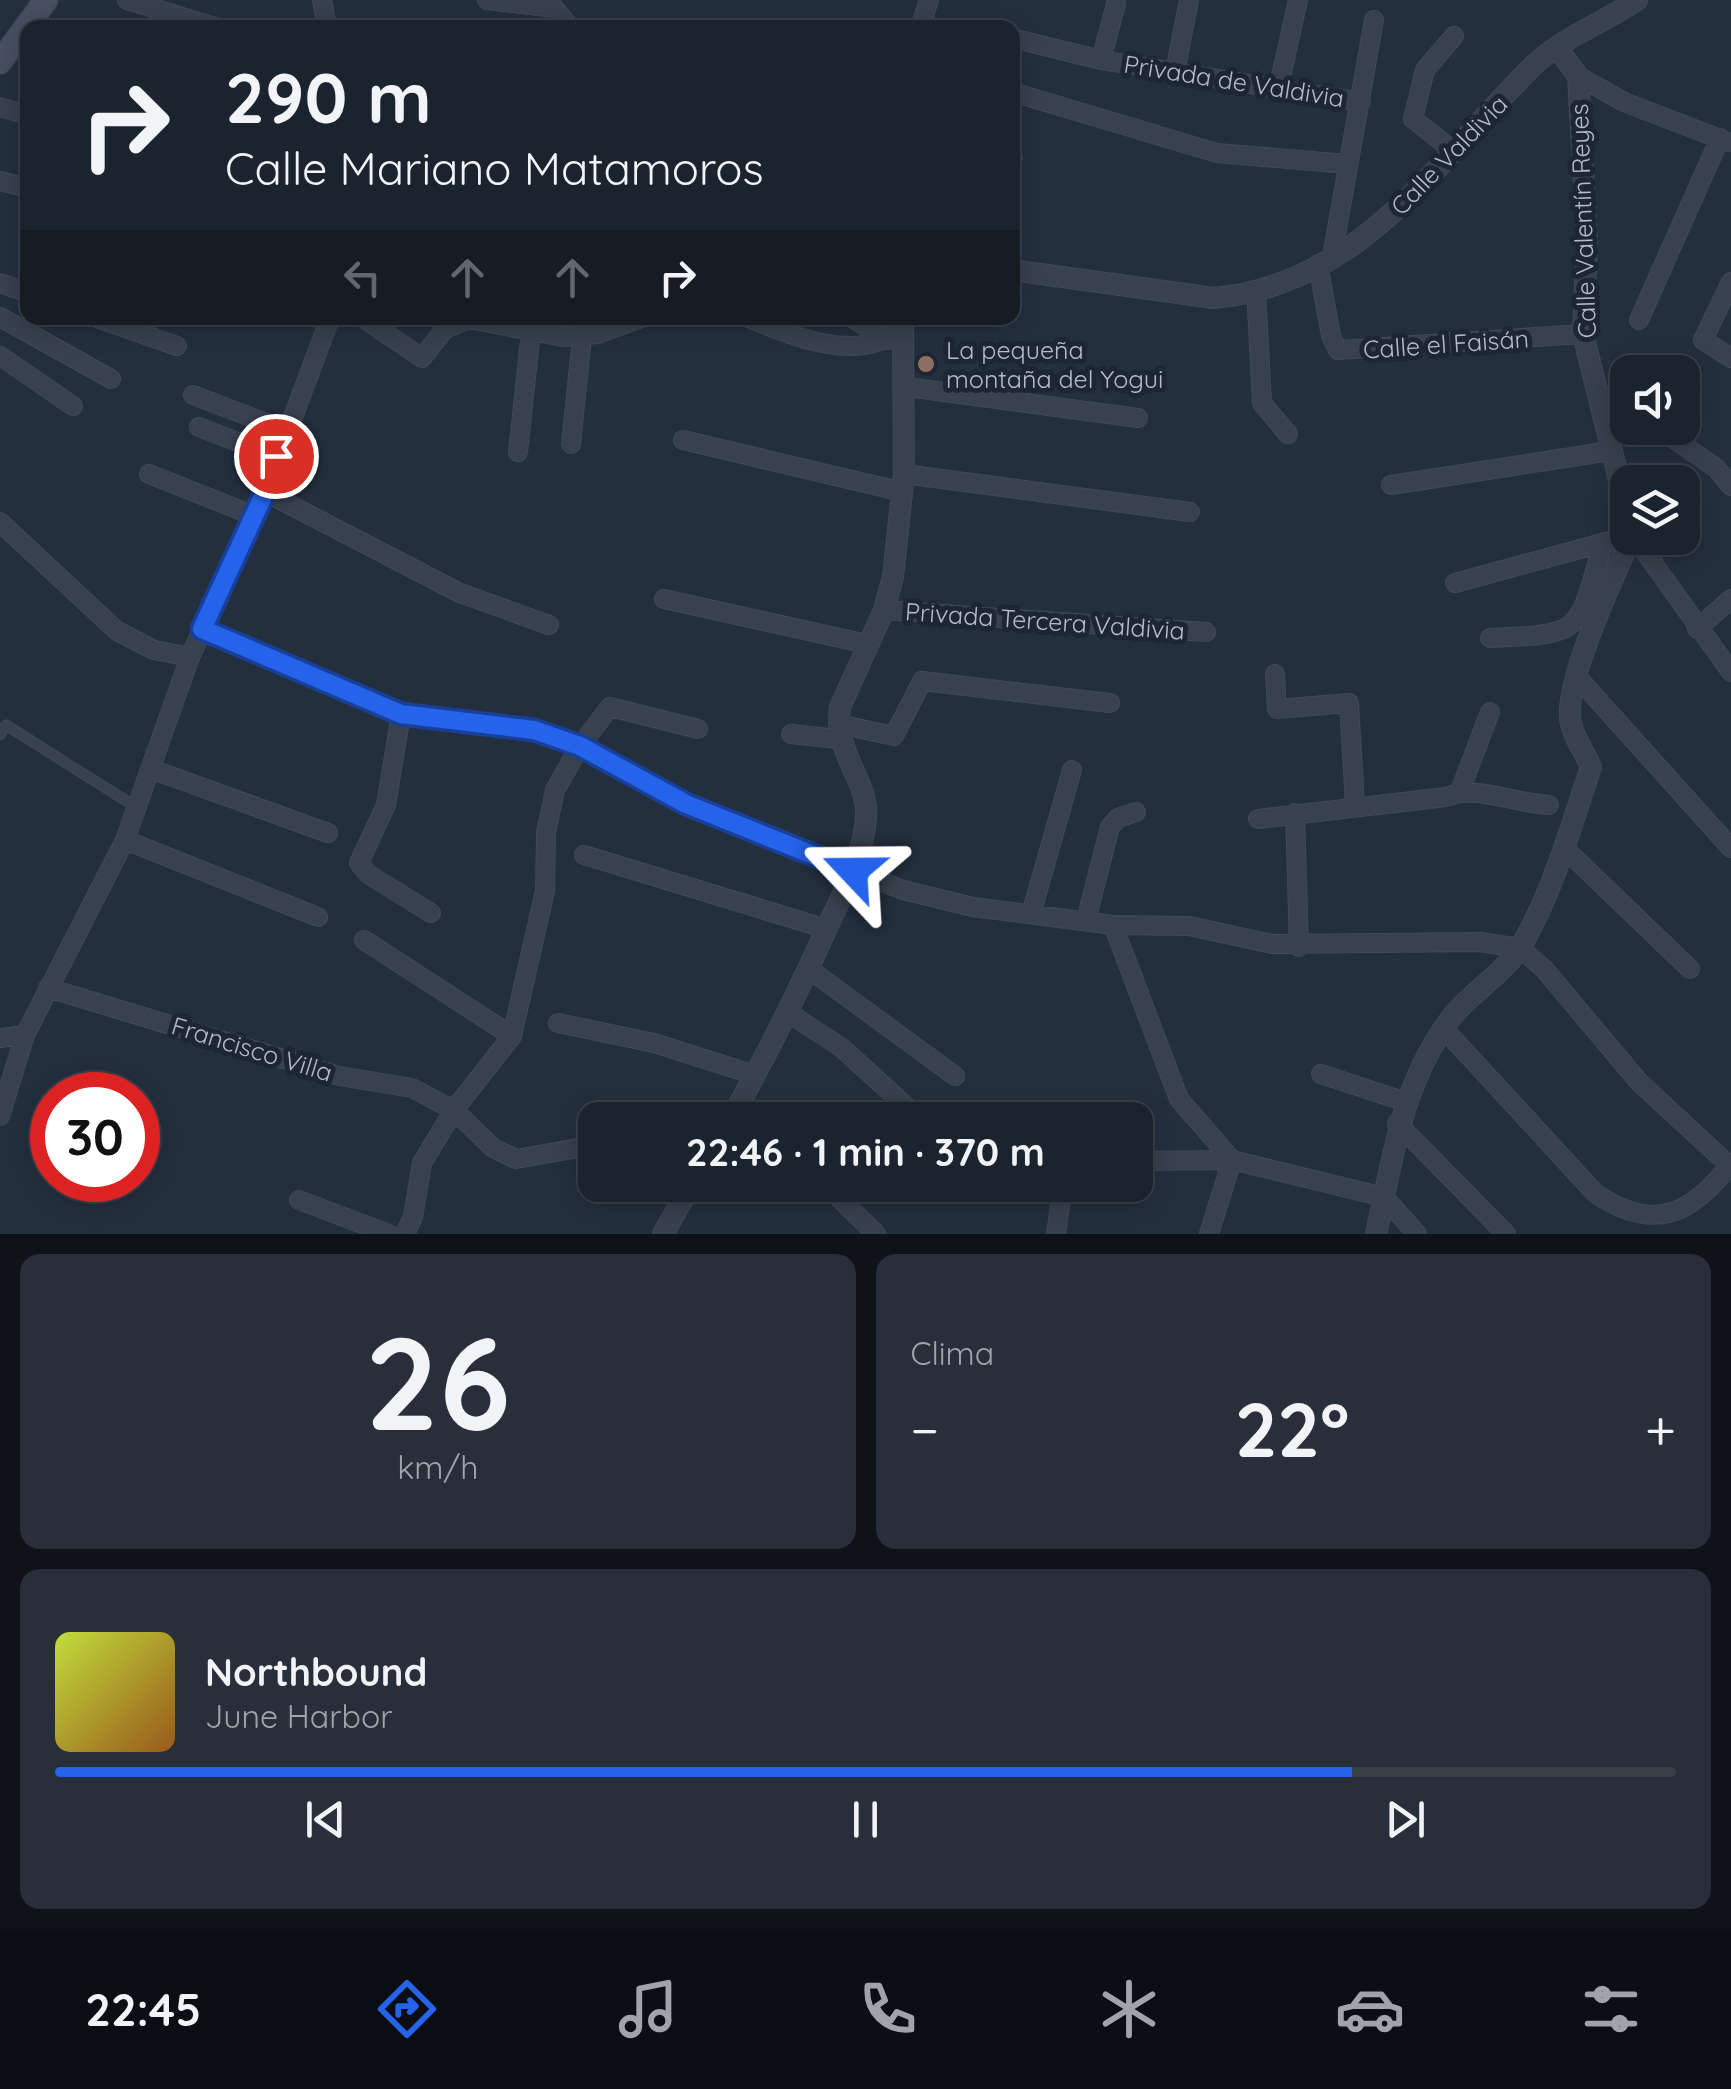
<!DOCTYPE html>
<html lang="es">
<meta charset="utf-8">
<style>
:root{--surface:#1b232e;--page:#282f3a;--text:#f1f3f6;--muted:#a0a4aa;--line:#39404a;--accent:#2563eb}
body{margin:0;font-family:Quicksand,sans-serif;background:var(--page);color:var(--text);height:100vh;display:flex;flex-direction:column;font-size:38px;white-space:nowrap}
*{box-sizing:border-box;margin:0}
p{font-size:32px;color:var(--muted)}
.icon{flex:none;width:55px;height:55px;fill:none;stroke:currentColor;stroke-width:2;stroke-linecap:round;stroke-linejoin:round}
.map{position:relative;height:1234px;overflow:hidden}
.drawer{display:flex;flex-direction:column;gap:20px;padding:20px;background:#0f1319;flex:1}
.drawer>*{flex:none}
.guide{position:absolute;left:20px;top:20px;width:1000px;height:305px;border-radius:20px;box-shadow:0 5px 25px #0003,0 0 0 2px var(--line);background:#1b232e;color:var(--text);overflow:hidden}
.buttons{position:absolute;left:1610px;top:355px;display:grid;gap:20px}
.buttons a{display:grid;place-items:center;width:90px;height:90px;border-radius:20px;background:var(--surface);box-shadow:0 5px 25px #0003,0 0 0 2px var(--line);font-size:50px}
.speed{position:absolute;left:30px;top:1072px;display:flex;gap:20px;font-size:50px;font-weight:700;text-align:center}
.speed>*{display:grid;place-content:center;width:130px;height:130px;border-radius:50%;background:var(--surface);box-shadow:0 5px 25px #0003,0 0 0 2px var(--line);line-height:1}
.speed .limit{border:15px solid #d22;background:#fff;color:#111}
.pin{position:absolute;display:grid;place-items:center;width:85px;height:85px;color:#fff;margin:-42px;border:5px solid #fff;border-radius:50%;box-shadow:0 2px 10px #0007}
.me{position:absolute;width:110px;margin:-55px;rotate:293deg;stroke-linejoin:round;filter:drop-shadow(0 0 8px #0008)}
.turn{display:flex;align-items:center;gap:35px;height:210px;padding:0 40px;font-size:45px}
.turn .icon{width:130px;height:130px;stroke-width:2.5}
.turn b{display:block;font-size:70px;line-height:85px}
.lanes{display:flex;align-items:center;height:95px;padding:0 40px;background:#0003;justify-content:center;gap:50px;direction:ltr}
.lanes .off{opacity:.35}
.big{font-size:75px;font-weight:700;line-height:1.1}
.drawer .tile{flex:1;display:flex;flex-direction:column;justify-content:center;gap:15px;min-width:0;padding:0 35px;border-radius:20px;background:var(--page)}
.drawer .dial{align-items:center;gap:0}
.dial b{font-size:130px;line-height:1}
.song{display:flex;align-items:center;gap:30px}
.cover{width:120px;height:120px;border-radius:15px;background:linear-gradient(135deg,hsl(70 70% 55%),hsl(30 70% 35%))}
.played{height:10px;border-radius:5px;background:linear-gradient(90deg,var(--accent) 80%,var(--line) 80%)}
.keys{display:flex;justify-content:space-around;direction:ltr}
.heat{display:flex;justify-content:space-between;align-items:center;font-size:55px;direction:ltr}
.drawer .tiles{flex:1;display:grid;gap:20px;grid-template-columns:1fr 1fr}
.tile:last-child{grid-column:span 2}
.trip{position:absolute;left:578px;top:1102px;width:575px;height:100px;border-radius:20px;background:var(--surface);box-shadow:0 5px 25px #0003,0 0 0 2px var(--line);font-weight:700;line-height:100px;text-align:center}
.menu{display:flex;height:160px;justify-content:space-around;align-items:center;background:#0b0e12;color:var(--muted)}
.menu .icon{width:70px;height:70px}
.menu .current{color:var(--accent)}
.menu b{font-size:45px;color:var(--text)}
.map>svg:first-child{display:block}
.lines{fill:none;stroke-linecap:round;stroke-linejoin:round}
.service-casing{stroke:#414a57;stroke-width:11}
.minor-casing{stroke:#414a57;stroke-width:20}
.tertiary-casing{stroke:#414a57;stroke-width:22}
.secondary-casing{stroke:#414a57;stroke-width:25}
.service{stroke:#38414e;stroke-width:9}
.minor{stroke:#38414e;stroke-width:18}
.tertiary{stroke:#38414e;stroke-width:20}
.secondary{stroke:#465061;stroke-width:22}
.route-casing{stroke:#184099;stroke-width:25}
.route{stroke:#2563eb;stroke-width:18}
.education-dot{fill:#8d6e63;stroke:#1d2633;stroke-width:4}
.labels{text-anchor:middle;stroke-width:10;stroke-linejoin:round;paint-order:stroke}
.street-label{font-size:25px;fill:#b4bcc9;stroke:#1d2633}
.poi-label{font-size:25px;fill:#b4bcc9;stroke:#1d2633;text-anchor:start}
</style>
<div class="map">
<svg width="1731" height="1234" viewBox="0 0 1731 1234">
<rect width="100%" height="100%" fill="#242f3e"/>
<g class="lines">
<g class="service-casing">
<path id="service" d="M0 735 6 725 136 807"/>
</g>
<g class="minor-casing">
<path id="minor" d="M127 0 218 28
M322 0 327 28
M487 0 554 8
M554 8 571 28
M920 28 929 0
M1454 36 1425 70 1413 119 1455 152
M1012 38 1101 60 1361 102
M1101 60 1116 4
M1175 72 1189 0
M1578 76 1624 102 1728 142
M1278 90 1298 0
M1012 92 1217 153 1348 164
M0 107 28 115
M1012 159 1013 158
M0 181 28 188
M1332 257 1374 20
M1318 264 1331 336 1338 350 1583 334
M1731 282 1703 340 1731 358
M0 283 28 293
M1256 290 1262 403 1288 434
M0 317 111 379
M97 318 177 346
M363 318 422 358 445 329 469 319 563 337 597 334 641 318
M749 318C793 337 859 364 901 329
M852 318 888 340
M1639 320 1720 138
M0 356 73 406
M907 387 1138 418
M1598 394 1628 406
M193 395 287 431
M199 427 276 457
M1658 428 1716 468 1731 486
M683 440 903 492
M571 444 582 337
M518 452 531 331
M149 474 255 516
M904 474 1190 512
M1391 485 1610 451
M265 492 460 593 549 625
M0 522 117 631 154 650 190 657
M1635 538 1731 672
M1455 583 1628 536
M664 599 867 644
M884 610 1206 632
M202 629 401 714 534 730 580 746 686 804 903 890 973 907 1113 925 1189 926 1272 944 1480 942 1520 948 1545 970 1639 1082 1731 1167
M1697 629 1731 599
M1490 638C1589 634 1575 632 1604 542
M1275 674 1277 709 1349 703 1355 804
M1578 678 1731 848
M401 714 386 805 359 863 368 874 431 913
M838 724 894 736 922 681 1110 703
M791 734 838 739
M151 769 328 833
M1460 791 1490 712
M1295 813 1299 947
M1258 819 1446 797C1474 784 1517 804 1549 805
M125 840 318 917
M1564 848 1690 969
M584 855 827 929
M1031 914 1072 770
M1086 920 1110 827 1118 818 1136 812
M1113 925 1179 1099 1232 1160 1384 1197 1417 1234
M364 940 512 1036
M809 969 955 1076
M48 988 339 1076 412 1088 454 1110 493 1148 516 1159 595 1145
M787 1012 842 1048 921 1120
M558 1023 654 1043 755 1075
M1445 1030 1595 1193C1653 1233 1692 1215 1731 1163
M0 1038 25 1035
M1321 1074 1406 1102
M738 1107 753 1120
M0 1116 25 1035 125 840 190 657 265 492 330 318
M1397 1123 1506 1234
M1135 1161 1232 1160 1209 1234
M826 1185 876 1234
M299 1200 389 1234
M405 1234 413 1217 422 1163 454 1110 512 1036 545 891 546 833 555 790 580 746 610 707 698 729
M1056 1234 1063 1185"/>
</g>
<g class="tertiary-casing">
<path id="tertiary" d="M1557 48 1578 76 1587 242 1583 334 1628 516
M1012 270 1214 298C1363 284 1438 159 1534 65 1562 38 1605 22 1637 0
M730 1120C767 1055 800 988 831 919 846 887 864 853 866 817 869 780 834 756 840 707L884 610 893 577 904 474 903 318
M663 1234 691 1185
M1376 1234C1393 1157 1402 1083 1451 1018 1471 992 1504 974 1521 946 1553 892 1571 826 1591 767 1585 753 1574 738 1571 724 1561 688 1615 574 1631 538"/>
</g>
<g class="secondary-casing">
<path id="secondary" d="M0 62 46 0"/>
</g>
<use href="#service" class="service"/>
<use href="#minor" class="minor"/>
<use href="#tertiary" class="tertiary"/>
<use href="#secondary" class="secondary"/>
</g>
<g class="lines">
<g class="route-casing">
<path id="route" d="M276 456 265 492 202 629 401 714 534 730 580 746 686 804 853 871"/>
</g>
<use href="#route" class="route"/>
</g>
<circle class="education-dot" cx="926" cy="364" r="10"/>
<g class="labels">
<g class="street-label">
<text transform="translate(1234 81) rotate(9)" y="9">Privada de Valdivia</text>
<text transform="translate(1449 155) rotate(-46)" y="9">Calle Valdivia</text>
<text transform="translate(1583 221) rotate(-92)" y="9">Calle Valentín Reyes</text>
<text transform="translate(1446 344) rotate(-4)" y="9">Calle el Faisán</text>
<text transform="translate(1045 621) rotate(4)" y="9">Privada Tercera Valdivia</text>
<text transform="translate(252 1049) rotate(17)" y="9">Francisco Villa</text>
</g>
<g class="poi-label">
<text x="946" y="359">La pequeña<tspan x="946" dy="29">montaña del Yogui</tspan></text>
</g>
</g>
</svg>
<div class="buttons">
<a><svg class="icon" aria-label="sound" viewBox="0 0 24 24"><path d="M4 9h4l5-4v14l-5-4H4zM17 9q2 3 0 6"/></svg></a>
<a><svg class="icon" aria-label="layers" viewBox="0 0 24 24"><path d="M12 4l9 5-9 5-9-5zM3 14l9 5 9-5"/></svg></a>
</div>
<div class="speed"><div class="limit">30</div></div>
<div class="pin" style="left:276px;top:456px;background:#d93025"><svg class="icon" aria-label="arrive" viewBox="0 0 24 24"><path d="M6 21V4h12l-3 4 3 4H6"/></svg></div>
<svg class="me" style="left:853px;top:871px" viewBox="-20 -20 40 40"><path d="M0-17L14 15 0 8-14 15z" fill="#2563eb" stroke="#fff" stroke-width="4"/></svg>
<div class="trip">22:46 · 1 min · 370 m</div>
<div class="guide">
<div class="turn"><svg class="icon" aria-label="right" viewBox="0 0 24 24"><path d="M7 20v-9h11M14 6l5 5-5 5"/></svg><div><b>290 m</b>Calle Mariano Matamoros</div></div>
<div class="lanes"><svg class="icon off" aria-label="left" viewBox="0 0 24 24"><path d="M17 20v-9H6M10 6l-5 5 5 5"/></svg><svg class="icon off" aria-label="ahead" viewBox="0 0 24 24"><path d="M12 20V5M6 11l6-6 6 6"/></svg><svg class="icon off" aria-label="ahead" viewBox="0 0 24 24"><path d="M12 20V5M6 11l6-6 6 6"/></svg><svg class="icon" aria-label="right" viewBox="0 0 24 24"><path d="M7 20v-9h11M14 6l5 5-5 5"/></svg></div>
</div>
</div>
<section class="drawer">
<div class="tiles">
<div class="tile dial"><b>26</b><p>km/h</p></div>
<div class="tile"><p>Clima</p>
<div class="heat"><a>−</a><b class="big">22°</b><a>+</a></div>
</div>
<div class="tile">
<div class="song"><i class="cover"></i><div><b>Northbound</b><p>June Harbor</p></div></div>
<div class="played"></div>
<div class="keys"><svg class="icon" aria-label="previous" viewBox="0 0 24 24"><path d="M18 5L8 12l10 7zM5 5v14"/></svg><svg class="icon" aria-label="pause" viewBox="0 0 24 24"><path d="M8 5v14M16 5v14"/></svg><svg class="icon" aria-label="next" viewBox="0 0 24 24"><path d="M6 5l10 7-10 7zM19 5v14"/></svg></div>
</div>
</div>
</section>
<nav class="menu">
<b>22:45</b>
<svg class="icon current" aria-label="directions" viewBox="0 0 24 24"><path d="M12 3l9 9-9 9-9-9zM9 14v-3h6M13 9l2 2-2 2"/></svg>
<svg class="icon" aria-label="music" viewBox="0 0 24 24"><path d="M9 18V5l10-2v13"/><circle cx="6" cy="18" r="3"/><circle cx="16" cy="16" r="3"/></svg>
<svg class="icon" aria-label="phone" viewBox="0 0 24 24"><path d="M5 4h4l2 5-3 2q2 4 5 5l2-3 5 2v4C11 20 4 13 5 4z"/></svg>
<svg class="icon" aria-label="climate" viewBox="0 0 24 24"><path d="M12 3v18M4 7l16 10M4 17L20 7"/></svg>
<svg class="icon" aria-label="car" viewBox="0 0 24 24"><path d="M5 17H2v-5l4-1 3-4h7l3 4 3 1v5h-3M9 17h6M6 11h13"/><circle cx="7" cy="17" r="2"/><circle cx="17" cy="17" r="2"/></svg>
<svg class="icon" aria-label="filters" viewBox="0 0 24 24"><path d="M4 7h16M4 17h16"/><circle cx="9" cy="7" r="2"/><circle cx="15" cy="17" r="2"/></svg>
</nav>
